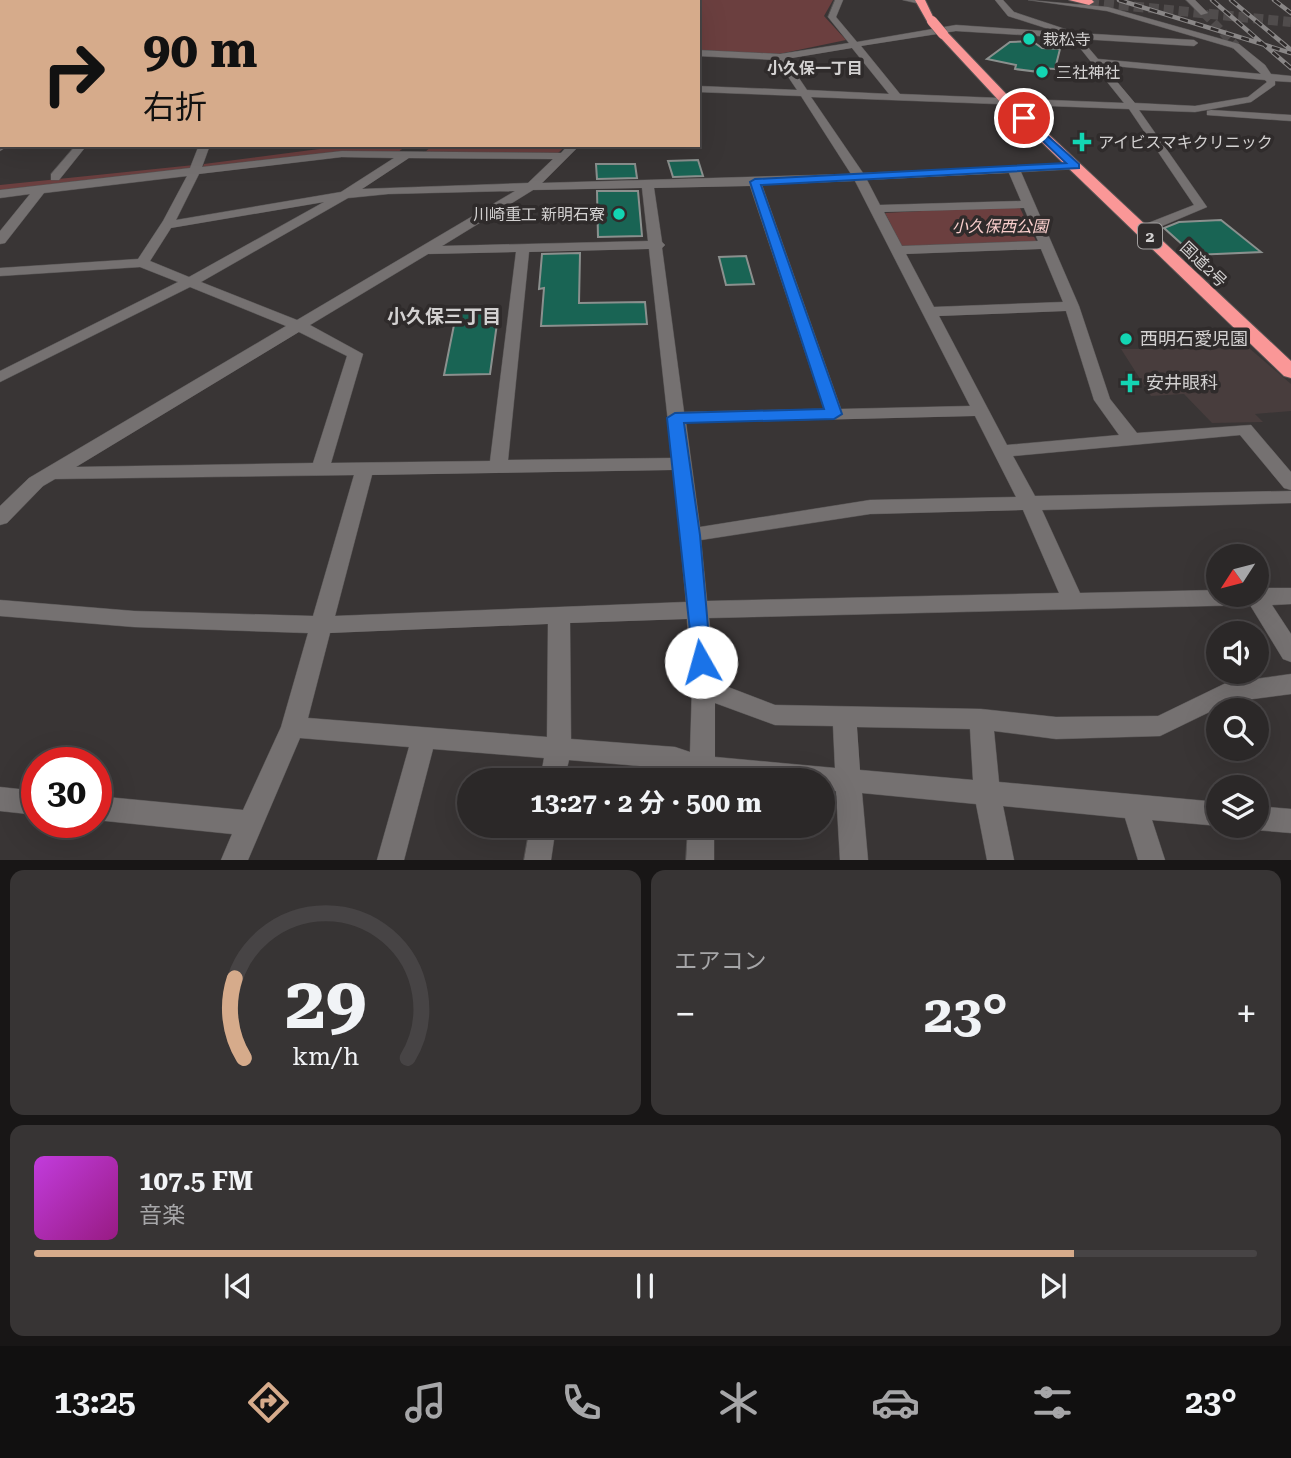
<!DOCTYPE html>
<html lang="ja">
<meta charset="utf-8">
<style>
:root{--surface:#2b2828;--page:#373434;--text:#f1f3f6;--muted:#a6a6a8;--line:#474445;--accent:#d6ab8b}
body{margin:0;font-family:"Roboto Serif","Noto Sans JP",serif;background:var(--page);color:var(--text);height:100vh;display:flex;flex-direction:column;font-size:26px;white-space:nowrap}
*{box-sizing:border-box;margin:0}
p{font-size:23px;color:var(--muted)}
.icon{flex:none;width:38px;height:38px;fill:none;stroke:currentColor;stroke-width:2;stroke-linecap:round;stroke-linejoin:round}
.map{position:relative;height:860px;overflow:hidden}
.panel{display:flex;flex-direction:column;gap:10px;padding:10px;background:#181616;flex:1}
.panel>*{flex:none}
.guide{position:absolute;left:0px;top:0px;width:700px;height:147px;box-shadow:0 7px 28px #0002,0 0 0 2px var(--line);background:#d6ab8b;color:#111;overflow:hidden}
.needle{width:46px;rotate:234deg}
.fabs{position:absolute;left:1206px;top:544px;display:grid;gap:14px}
.fabs a{display:grid;place-items:center;width:63px;height:63px;border-radius:50%;background:var(--surface);box-shadow:0 7px 28px #0002,0 0 0 2px var(--line);font-size:35px}
.speed{position:absolute;left:21px;top:747px;display:flex;gap:14px;font-size:35px;font-weight:700;text-align:center}
.speed>*{display:grid;place-content:center;width:91px;height:91px;border-radius:50%;background:var(--surface);box-shadow:0 7px 28px #0002,0 0 0 2px var(--line);line-height:1}
.speed .limit{border:10px solid #d22;background:#fff;color:#111}
.pin{position:absolute;display:grid;place-items:center;width:60px;height:60px;color:#fff;margin:-30px;border:4px solid #fff;border-radius:50%;box-shadow:0 2px 7px #0007}
.me{position:absolute;width:77px;margin:-38px;rotate:353deg;stroke-linejoin:round;filter:drop-shadow(0 0 5px #0008)}
.turn{display:flex;align-items:center;gap:24px;height:147px;padding:0 28px;font-size:32px}
.turn .icon{width:91px;height:91px;stroke-width:2.5}
.turn b{display:block;font-size:49px;line-height:60px}
.big{font-size:52px;font-weight:700;line-height:1.1}
.panel .tile{flex:1;display:flex;flex-direction:column;justify-content:center;gap:10px;min-width:0;padding:0 24px;border-radius:14px;background:var(--page)}
.panel .dial{align-items:center;gap:0}
.dial svg{height:182px;overflow:visible;fill:none;stroke:var(--line);stroke-width:7;stroke-linecap:round;text-anchor:middle}
.dial text{fill:var(--text);stroke:none}
.song{display:flex;align-items:center;gap:21px}
.cover{width:84px;height:84px;border-radius:10px;background:linear-gradient(135deg,hsl(290 70% 55%),hsl(310 70% 35%))}
.played{height:7px;border-radius:4px;background:linear-gradient(90deg,var(--accent) 85%,var(--line) 85%)}
.keys{display:flex;justify-content:space-around;direction:ltr}
.heat{display:flex;justify-content:space-between;align-items:center;font-size:38px;direction:ltr}
.panel .tiles{flex:1;display:grid;gap:10px;grid-template-columns:1fr 1fr}
.tile:last-child{grid-column:span 2}
.trip{position:absolute;left:457px;top:768px;width:378px;height:70px;border-radius:35px;background:var(--surface);box-shadow:0 7px 28px #0002,0 0 0 2px var(--line);font-weight:700;line-height:70px;text-align:center}
.tabs{display:flex;height:112px;justify-content:space-around;align-items:center;background:#111010;color:var(--muted)}
.tabs .icon{width:49px;height:49px}
.tabs .active{color:var(--accent)}
.tabs b{font-size:32px;color:var(--text)}
.map>svg:first-child{display:block}
.built{fill:#483d3d}
.green{fill:#6b3f3f}
.building{fill:#196454;stroke:#8b908e;stroke-width:2}
.lines{fill:none;stroke-linecap:round;stroke-linejoin:round}
.minor-tunnel{stroke:#504c4c;stroke-width:9;stroke-dasharray:9 4.5;stroke-linecap:butt}
.highway-tunnel{stroke:#504c4c;stroke-width:10;stroke-dasharray:10 5;stroke-linecap:butt}
.minor-casing{stroke:#565353;stroke-width:1}
.highway-casing{stroke:#565353;stroke-width:2}
.minor{fill:#757171;fill-rule:evenodd}
.highway{fill:#fa9797;fill-rule:evenodd}
.rail-casing{stroke:#898686;stroke-width:4.5}
.rail{stroke:#2f2b2b;stroke-width:2.5;stroke-dasharray:8;stroke-linecap:butt}
.highway-bridge-casing{stroke:#565353;stroke-width:11;stroke-linecap:butt}
.highway-bridge{stroke:#fa9797;stroke-width:10}
.route{fill:#1a73e8;stroke:#114b97;stroke-width:2}
.poi-dot{fill:#13d5b3;stroke:#2f2b2b;stroke-width:2.5}
.labels{text-anchor:middle;stroke-width:7;stroke-linejoin:round;paint-order:stroke}
.far-poi-label{font-size:16px;fill:#d3d1d1;stroke:#2f2b2b;text-anchor:start}
.far-neighbourhood-label{font-size:16px;font-weight:bold;fill:#d3d1d1;stroke:#2f2b2b}
.far-park-label{font-size:16px;font-style:italic;fill:#f9cecc;stroke:#2f2b2b}
.shield{fill:#2f2b2b;stroke:#a29f9f;stroke-width:2}
.shield-label{font-size:16px;font-weight:bold;fill:#d3d1d1}
.far-street-label{font-size:16px;fill:#d3d1d1;stroke:#2f2b2b}
.poi-label{font-size:18px;fill:#d3d1d1;stroke:#2f2b2b;text-anchor:start}
.neighbourhood-label{font-size:19px;font-weight:bold;fill:#d3d1d1;stroke:#2f2b2b}
</style>
<div class="map">
<svg width="1291" height="860" viewBox="0 0 1291 860">
<rect width="100%" height="100%" fill="#393535"/>
<path class="built" d="M1249 348 1291 384V411L1255 414 1263 422 1212 423 1184 394 1151 396 1121 349Z"/>
<path class="green" d="M577 0H833L824 16 846 40 779 54 698 51V2Z
M433 145H567L558 153H424Z
M342 146H406L397 153H342L201 171 204 164Z
M194 165 191 172 0 192V185Z
M1014 206 1020 208 1037 243 909 247 902 246 885 213Z"/>
<path class="building" d="M1032 41 1042 48 1060 49 1055 69 1039 68V72L1015 69 1016 65 987 59 1010 42Z
M698 160 703 176 673 177 668 161Z
M596 164H635L637 178 597 179Z
M597 191H638L642 236 598 237Z
M1221 220 1261 252 1194 255 1164 228 1179 222Z
M580 253 579 303 645 302 647 324 541 326 544 288 539 289 542 254Z
M746 256 754 284 726 285 719 257Z
M499 309 490 374 444 375 457 310Z"/>
<g class="lines">
<path class="minor-tunnel" d="M1204 13 1236 46"/>
<path class="highway-tunnel" d="M1089 2 1291 22"/>
<g class="minor-casing">
<path id="minor" d="M0 0 15 2 0 3Z
M41 0H51L39 2Z
M74 0H93L72 2Z
M171 0H179L169 2Z
M265 0H274L263 2Z
M321 0H329L330 2H322Z
M420 0H571L572 1 418 2Z
M835 0H843L836 17 857 42 956 25 1058 32 1008 16 995 0H1003L1014 12 1077 33 1194 40 1198 43 1194 46 1081 39 1098 59 1261 74 1233 48 1107 11 1028 0 1108 7 1239 44 1265 65 1271 74 1291 76V82L1275 81V85L1251 102 1195 112 1139 110 1207 207 1143 234 1138 233V227L1194 205 1129 109 811 97 863 173 1079 164 1081 166 1075 169 1021 172 1079 306 1110 399 1137 433 1251 425 1291 472V490L1284 488 1240 435 1013 456 1035 496 1291 491V503L1042 510 1080 593 1218 590V595H1256V588H1291V604L1272 605 1291 634V662L1283 659 1250 605 709 618 715 682 775 705 981 709 1056 717 1158 716 1226 683 1291 674V694L1230 702 1160 736 1056 739 994 731 999 782 1218 802 1219 826 1152 820 1165 860H1138L1125 818 1003 806 1014 860H987L976 804 862 793 868 860H840L836 791 822 789V780H690V774L675 769 569 760 564 780H540L544 758 433 749 404 860H377L409 747 300 738 248 860H221L232 834 96 820V796L243 810 281 727 308 633 134 627 0 616V600L134 611 313 616 354 475 55 479 43 486 7 523 0 525V506L29 478 286 326 190 287 0 382V371L178 282 140 267 0 276V268L138 259 163 221 187 176 44 193 5 243 0 244V231L30 194 0 198V190L190 168 199 145H210L202 167 342 151 561 153 568 145H580L542 183 851 174 801 96 698 92V86L797 90 777 60 698 56V50L780 54 849 43 828 17ZM956 31 1072 38 1124 103 900 94 861 46ZM852 48 889 94 807 90 786 59ZM1103 65 1265 80 1267 82 1248 97 1195 106 1135 103ZM342 157 394 158 341 192 176 220 199 174ZM409 158 553 159 528 183 362 189ZM1009 173 1021 201 880 205 867 180ZM855 181 970 406 841 409 762 185ZM750 186 824 409 684 412 662 248 665 245 662 242 654 188ZM642 188 648 241 442 246 533 190ZM515 191 297 320 201 282 348 198 388 194ZM324 202 189 277 150 261 171 228ZM1024 208 1038 241 902 246 884 212ZM649 249 672 458 508 460 529 252ZM1041 249 1063 302 934 307 906 254ZM516 252 490 461 331 463 363 354 310 325 428 254ZM1066 311 1094 400 1119 435 1007 445 939 316ZM299 332 347 356 313 463 76 467ZM975 416 1016 497 870 500 700 527 686 423ZM674 470 686 602 335 616 372 475ZM1023 510 1059 593 707 601 701 540 870 514ZM687 619 692 688 690 752 675 747 571 739 570 623ZM548 624 547 737 308 718 330 633ZM715 703 775 725 833 726 835 768 715 757ZM857 727 970 729 973 780 860 770Z
M903 0H923L925 2 921 4Z
M1186 0H1195L1208 13 1201 15Z
M0 63H2V69H0Z
M0 108H2V114H0Z
M1211 110 1291 115V121L1207 115V111Z
M2 142V145H9L0 151Z
M76 145H87L59 180H51V174Z
M0 787 37 791V815L0 811Z
M1256 806 1291 809V833L1256 830 1247 827 1256 826Z
M530 826H556L551 860H524Z
M688 826H714V860H686Z"/>
</g>
<g class="highway-casing">
<path id="highway" d="M915 0H925L936 23H928Z
M1069 0H1092L1094 2 1089 5Z
M939 32H947L1011 99 1291 361V378L1284 376 1003 105 939 36Z"/>
</g>
<use href="#minor" class="minor"/>
<use href="#highway" class="highway"/>
<g class="rail-casing">
<path id="rail" d="M1119 0 1291 53
M1212 0 1291 68
M1231 0 1291 50
M1274 0 1291 13"/>
</g>
<use href="#rail" class="rail"/>
<g class="highway-bridge-casing">
<path id="highway-bridge" d="M932 21 943 34"/>
</g>
<use href="#highway-bridge" class="highway-bridge"/>
</g>
<path class="route" d="M1024 115 1079 164V168L761 185 842 414 834 419 684 423 700 535 711 662 708 668 701 671 694 668 667 418 675 413 824 409 750 182 755 179 1066 163 1021 120Z"/>
<g class="poi-dot">
<circle cx="1029" cy="39" r="7"/>
<circle cx="1042" cy="72" r="7"/>
<path d="M1078.5 131.5h7v7h7v7h-7v7h-7v-7h-7v-7h7z"/>
<circle cx="619" cy="214" r="7"/>
<circle cx="1126" cy="339" r="7"/>
<path d="M1126.5 372.5h7v7h7v7h-7v7h-7v-7h-7v-7h7z"/>
</g>
<g class="labels">
<g class="far-poi-label">
<text x="1043" y="45">栽松寺</text>
<text x="1056" y="78">三社神社</text>
<text x="1098" y="148">アイビスマキクリニック</text>
<text x="605" y="220" text-anchor="end">川崎重工 新明石寮</text>
</g>
<g class="far-neighbourhood-label">
<text x="815" y="74">小久保一丁目</text>
</g>
<g class="far-park-label">
<text x="1000" y="232">小久保西公園</text>
</g>
<rect class="shield" x="1138" y="223.5" width="24" height="25" rx="5"/>
<g class="shield-label">
<text x="1150" y="242">2</text>
</g>
<g class="far-street-label">
<text transform="translate(1204 264) rotate(44)" y="6">国道2号</text>
</g>
<g class="poi-label">
<text x="1140" y="345">西明石愛児園</text>
<text x="1146" y="389">安井眼科</text>
</g>
<g class="neighbourhood-label">
<text x="444" y="323">小久保三丁目</text>
</g>
</g>
</svg>
<div class="fabs">
<a><svg class="needle" viewBox="-14 -14 28 28"><path d="M0-13l5 13h-10z" fill="#e53935"/><path d="M0 13l5-13h-10z" fill="#a6a6a8"/></svg></a>
<a><svg class="icon" aria-label="sound" viewBox="0 0 24 24"><path d="M4 9h4l5-4v14l-5-4H4zM17 9q2 3 0 6"/></svg></a>
<a><svg class="icon" aria-label="search" viewBox="0 0 24 24"><circle cx="10" cy="10" r="6"/><path d="M15 15l6 6"/></svg></a>
<a><svg class="icon" aria-label="layers" viewBox="0 0 24 24"><path d="M12 4l9 5-9 5-9-5zM3 14l9 5 9-5"/></svg></a>
</div>
<div class="speed"><div class="limit">30</div></div>
<div class="pin" style="left:1024px;top:118px;background:#d93025"><svg class="icon" aria-label="arrive" viewBox="0 0 24 24"><path d="M6 21V4h12l-3 4 3 4H6"/></svg></div>
<svg class="me" style="left:701px;top:662px" viewBox="-20 -20 40 40"><circle r="19" fill="#fff"/><path d="M0-13L10 11 0 6-10 11z" fill="#1a73e8"/></svg>
<div class="trip">13:27 · 2 分 · 500 m</div>
<div class="guide">
<div class="turn"><svg class="icon" aria-label="right" viewBox="0 0 24 24"><path d="M7 20v-9h11M14 6l5 5-5 5"/></svg><div><b>90 m</b>右折</div></div>
</div>
</div>
<section class="panel">
<div class="tiles">
<div class="tile dial"><svg viewBox="0 0 100 80">
<path d="M14 69A42 42 0 1 1 86 69"/>
<path d="M14 69A42 42 0 0 1 10 34" stroke="#d6ab8b"/>
<text x="50" y="56" font-size="32" font-weight="700">29</text>
<text x="50" y="72" font-size="11">km/h</text>
</svg></div>
<div class="tile"><p>エアコン</p>
<div class="heat"><a>−</a><b class="big">23°</b><a>+</a></div>
</div>
<div class="tile">
<div class="song"><i class="cover"></i><div><b>107.5 FM</b><p>音楽</p></div></div>
<div class="played"></div>
<div class="keys"><svg class="icon" aria-label="previous" viewBox="0 0 24 24"><path d="M18 5L8 12l10 7zM5 5v14"/></svg><svg class="icon" aria-label="pause" viewBox="0 0 24 24"><path d="M8 5v14M16 5v14"/></svg><svg class="icon" aria-label="next" viewBox="0 0 24 24"><path d="M6 5l10 7-10 7zM19 5v14"/></svg></div>
</div>
</div>
</section>
<nav class="tabs">
<b>13:25</b>
<svg class="icon active" aria-label="directions" viewBox="0 0 24 24"><path d="M12 3l9 9-9 9-9-9zM9 14v-3h6M13 9l2 2-2 2"/></svg>
<svg class="icon" aria-label="music" viewBox="0 0 24 24"><path d="M9 18V5l10-2v13"/><circle cx="6" cy="18" r="3"/><circle cx="16" cy="16" r="3"/></svg>
<svg class="icon" aria-label="phone" viewBox="0 0 24 24"><path d="M5 4h4l2 5-3 2q2 4 5 5l2-3 5 2v4C11 20 4 13 5 4z"/></svg>
<svg class="icon" aria-label="climate" viewBox="0 0 24 24"><path d="M12 3v18M4 7l16 10M4 17L20 7"/></svg>
<svg class="icon" aria-label="car" viewBox="0 0 24 24"><path d="M5 17H2v-5l4-1 3-4h7l3 4 3 1v5h-3M9 17h6M6 11h13"/><circle cx="7" cy="17" r="2"/><circle cx="17" cy="17" r="2"/></svg>
<svg class="icon" aria-label="filters" viewBox="0 0 24 24"><path d="M4 7h16M4 17h16"/><circle cx="9" cy="7" r="2"/><circle cx="15" cy="17" r="2"/></svg>
<b>23°</b>
</nav>
